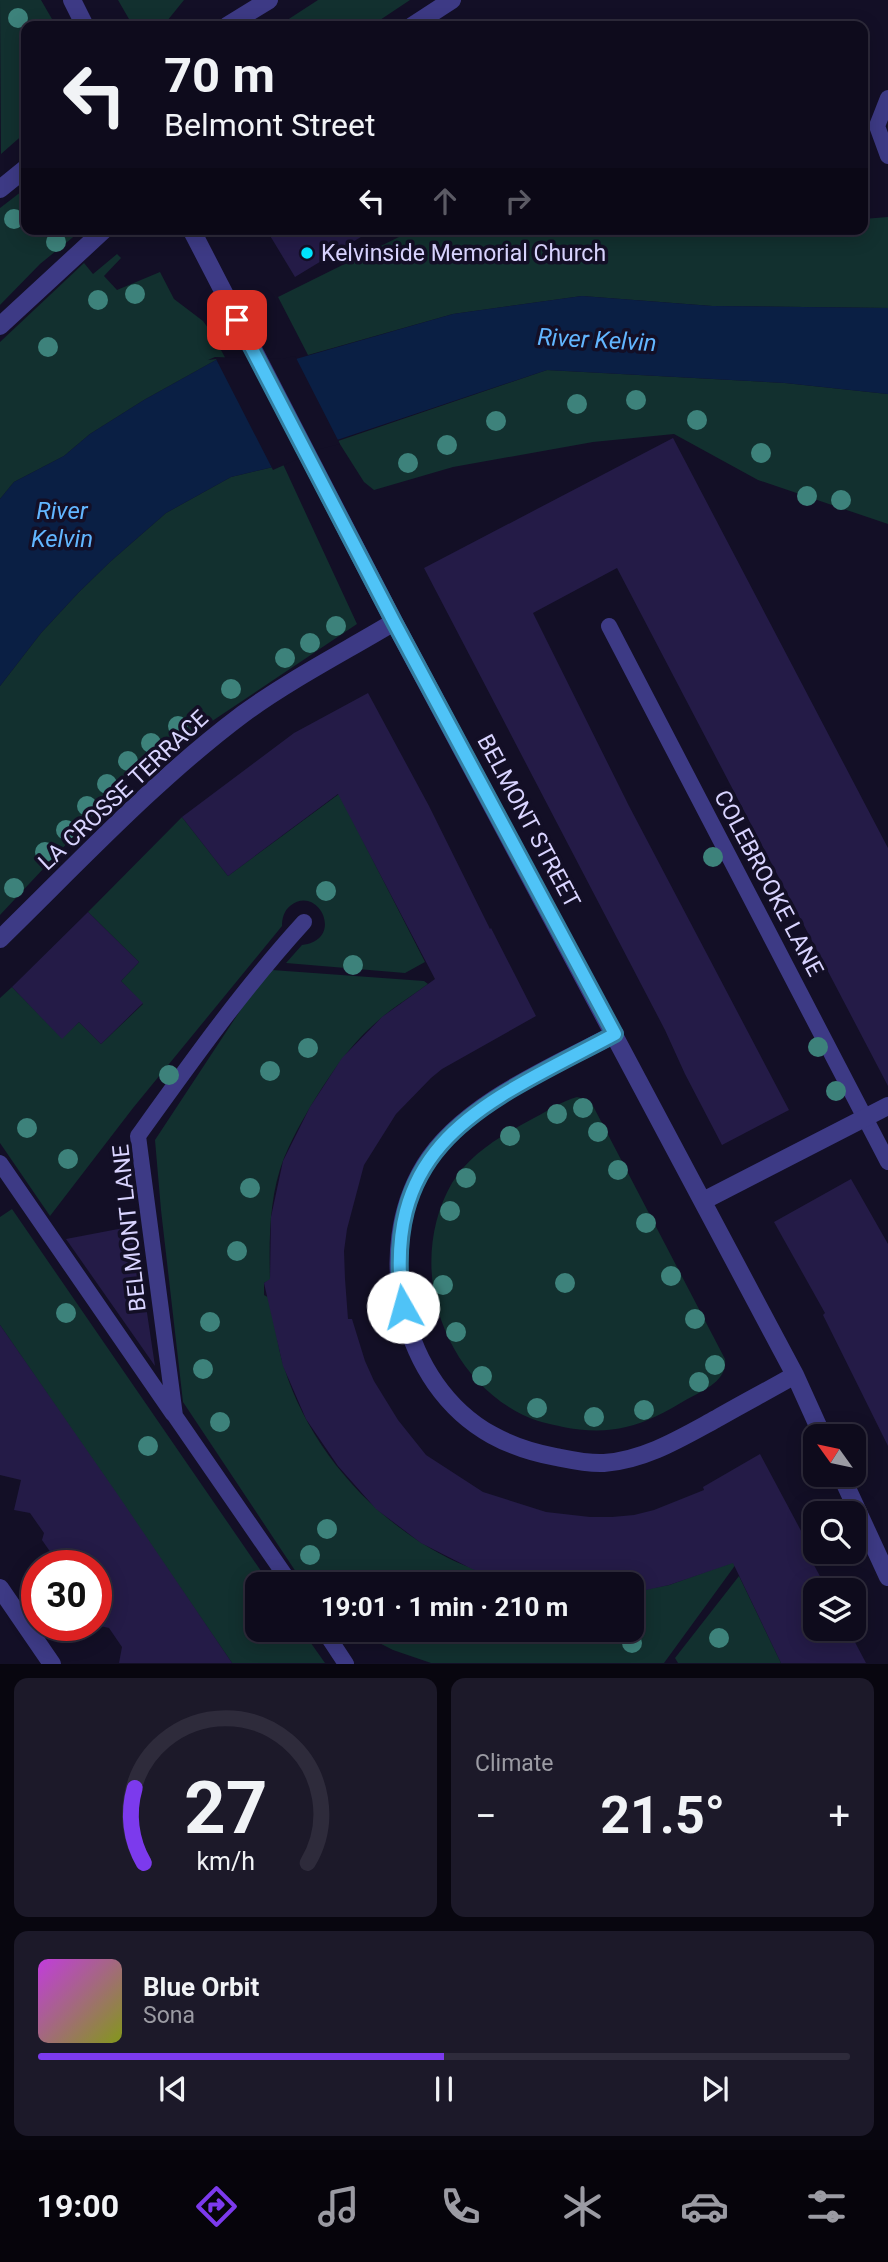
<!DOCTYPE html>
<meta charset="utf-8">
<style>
:root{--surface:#0e0b1c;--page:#1c1929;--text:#f1f3f6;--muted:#9b9ba3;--line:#2e2b3b;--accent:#7c3aed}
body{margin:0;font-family:Roboto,sans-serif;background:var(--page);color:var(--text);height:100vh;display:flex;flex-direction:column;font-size:26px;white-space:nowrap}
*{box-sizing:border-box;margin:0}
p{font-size:23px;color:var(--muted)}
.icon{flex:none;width:38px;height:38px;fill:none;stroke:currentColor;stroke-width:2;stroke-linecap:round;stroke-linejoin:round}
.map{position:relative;height:1664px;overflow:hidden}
.details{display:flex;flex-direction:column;gap:14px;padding:14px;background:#08060f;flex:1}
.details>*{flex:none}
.guide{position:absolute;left:21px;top:21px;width:847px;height:214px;border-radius:14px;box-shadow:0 4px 18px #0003,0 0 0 2px var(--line);background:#0e0b1c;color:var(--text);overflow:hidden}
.needle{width:46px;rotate:303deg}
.fabs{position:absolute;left:803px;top:1424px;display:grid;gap:14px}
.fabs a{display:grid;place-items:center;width:63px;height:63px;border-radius:14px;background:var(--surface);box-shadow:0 4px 18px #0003,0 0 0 2px var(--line);font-size:35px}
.speed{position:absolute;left:21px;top:1550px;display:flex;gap:14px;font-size:35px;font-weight:700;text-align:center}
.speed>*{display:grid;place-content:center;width:91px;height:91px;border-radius:50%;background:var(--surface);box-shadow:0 4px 18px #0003,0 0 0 2px var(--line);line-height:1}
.speed .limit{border:10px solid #d22;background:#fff;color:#111}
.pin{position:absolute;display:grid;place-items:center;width:60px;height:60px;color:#fff;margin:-30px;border-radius:14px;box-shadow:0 4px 10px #0006}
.me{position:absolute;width:77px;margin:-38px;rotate:353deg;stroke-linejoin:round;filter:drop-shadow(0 0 5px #0008)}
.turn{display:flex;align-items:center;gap:24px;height:147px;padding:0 28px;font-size:32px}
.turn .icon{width:91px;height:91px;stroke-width:2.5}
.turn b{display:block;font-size:49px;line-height:60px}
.lanes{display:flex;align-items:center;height:66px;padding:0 28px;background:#0003;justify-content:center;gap:35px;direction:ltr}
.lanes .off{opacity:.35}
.big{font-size:52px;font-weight:700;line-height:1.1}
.details .widget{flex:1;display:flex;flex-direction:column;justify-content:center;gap:10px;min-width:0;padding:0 24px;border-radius:14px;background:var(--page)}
.details .dial{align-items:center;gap:0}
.dial svg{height:182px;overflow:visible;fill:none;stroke:var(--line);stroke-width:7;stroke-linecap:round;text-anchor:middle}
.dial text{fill:var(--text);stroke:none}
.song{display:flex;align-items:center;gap:21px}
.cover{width:84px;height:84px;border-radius:10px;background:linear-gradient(135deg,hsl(290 70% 55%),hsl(70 70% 35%))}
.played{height:7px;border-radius:4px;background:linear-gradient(90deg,var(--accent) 50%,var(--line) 50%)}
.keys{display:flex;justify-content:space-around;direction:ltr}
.heat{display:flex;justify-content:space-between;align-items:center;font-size:38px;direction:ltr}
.details .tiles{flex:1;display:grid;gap:14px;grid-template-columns:1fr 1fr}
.widget:last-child{grid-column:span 2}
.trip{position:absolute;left:245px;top:1572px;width:399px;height:70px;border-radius:14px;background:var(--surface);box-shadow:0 4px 18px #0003,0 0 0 2px var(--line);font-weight:700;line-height:70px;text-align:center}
.tab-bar{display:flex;height:112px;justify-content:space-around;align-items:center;background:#06040b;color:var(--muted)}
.tab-bar .icon{width:49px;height:49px}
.tab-bar .selected{color:var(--accent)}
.tab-bar b{font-size:32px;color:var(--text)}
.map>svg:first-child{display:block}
.green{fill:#12302f}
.water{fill:#0a1f44}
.pier{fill:#130f26}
.building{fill:#241b47}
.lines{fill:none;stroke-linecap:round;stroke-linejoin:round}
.lane{stroke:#3d3a85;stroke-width:16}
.street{stroke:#3d3a85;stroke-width:18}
.tree{fill:#3d827b}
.route-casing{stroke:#337fa1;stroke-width:18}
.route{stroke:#4fc3f7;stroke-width:12}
.poi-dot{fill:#00e5ff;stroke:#130f26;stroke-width:2.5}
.labels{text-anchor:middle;stroke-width:7;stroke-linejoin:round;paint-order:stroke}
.poi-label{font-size:23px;fill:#d9d4ff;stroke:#130f26;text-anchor:start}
.street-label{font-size:23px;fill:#d9d4ff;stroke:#130f26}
.water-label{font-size:24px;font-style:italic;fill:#62b6ff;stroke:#130f26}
</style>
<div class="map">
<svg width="888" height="1664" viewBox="0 0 888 1664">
<rect width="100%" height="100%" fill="#130f26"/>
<path class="green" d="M0 0H41L56 26H26V132L1 154Z
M118 0H184L163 26H133Z
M318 0H410L371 26H278Z
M26 188V229H83L40 264 0 305V208Z
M888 217V308L712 306 582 296 453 314 308 355 278 297 415 229H863V219Z
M117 254 121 258 104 276 117 290 160 272 174 299 203 321 211 332 227 361 216 360 144 400 90 434 64 456 14 482 0 499V342L84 263 93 274Z
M547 370 785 383 888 394V524L758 480 674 434 593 442 453 467 374 490 364 482 338 441Z
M282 462 357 624 130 776 0 915V686L41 633 79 592 111 561 166 513 231 477 273 467Z
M339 794 425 962 405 973 286 963 302 945C346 940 318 883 290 906 284 911 282 918 282 926L133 1108 50 1216 0 1143V998L12 987 62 1038 79 1022 101 1044 143 1004 121 981 139 962 88 912 182 817 228 876Z
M272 970 424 981 428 984C412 996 395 1006 380 1019 356 1039 339 1062 322 1088 308 1110 294 1134 284 1158 269 1196 269 1240 270 1280L264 1283V1295L271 1299C275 1321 277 1346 284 1367 309 1448 373 1520 448 1558 470 1569 494 1576 518 1584H304L183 1402 161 1210 155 1140 257 985Z
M577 1097 588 1100 592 1104 725 1359C728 1382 701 1391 684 1401 666 1412 647 1422 626 1427 607 1432 583 1431 563 1427 550 1424 535 1421 523 1415 440 1374 406 1263 452 1183 470 1153 504 1134 534 1118 548 1111 562 1101 577 1097Z
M12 1209 270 1584H257V1629H301L325 1663H232L0 1325V1217Z
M739 1560 664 1663H431L393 1650 352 1629H632V1592L669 1585Z
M739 1576 781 1663H678L675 1658Z"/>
<path class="water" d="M582 296 712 306 888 308V394L785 383 547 370 319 446 273 467 231 477 166 513 111 561 79 592 41 633 0 686V499L14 482 64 456 90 434 144 400 216 360 282 363 453 314Z"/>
<path class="pier" d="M295 356 340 444 320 449 273 470 216 359 208 360 215 357 282 359Z"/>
<path class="building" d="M266 229H374L295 277Z
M673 438 888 848V1086L617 568 533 613 629 806 789 1110 722 1145 685 1074 665 1030 424 568Z
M368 693 429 806 490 929 491 928 536 1016 442 1069 431 1078 396 1114 364 1165 347 1229 344 1251 345 1279 348 1319H352L365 1361 374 1381 398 1420 426 1455 483 1492 546 1512 590 1517H612L634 1515 654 1510 704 1490 703 1487 760 1454 807 1542 802 1543 828 1591H816V1629H848L866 1663H781L733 1563 669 1585 632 1593V1584H513L472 1569 421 1543 376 1509 338 1466 306 1419 283 1366 264 1283 270 1279 271 1217 283 1161 310 1107 342 1058 382 1017 435 979 338 794 228 876 182 817 294 733Z
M88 912 139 962 121 981 143 1003 101 1044 79 1022 62 1039 12 987Z
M851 1179 888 1244V1446L823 1315 825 1313 774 1222Z
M134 1226 155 1366 66 1239Z
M0 1325 118 1495 232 1663H119L122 1647 109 1628 96 1625V1566H60L42 1540 44 1533 30 1513 14 1510 21 1480 0 1475Z"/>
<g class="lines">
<path class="lane" d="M888 98 877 126 888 156
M609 626 888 1162
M0 1163 173 1414
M291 1584 175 1416 138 1136C191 1062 243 989 304 922
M323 1629 346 1664"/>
<path class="street" d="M72 0 85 26
M227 26 269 0
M412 26 452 0
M0 189 26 168
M191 229 394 622 795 1375 823 1437
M0 326 105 229
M0 939C79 862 155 780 243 714 291 679 344 652 394 622
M615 1034C554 1066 462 1104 425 1165 372 1251 401 1385 492 1435 512 1446 534 1453 556 1457 571 1460 589 1464 604 1463 645 1460 681 1438 716 1419 742 1404 769 1390 795 1375
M703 1201 888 1106
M841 1475 888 1577
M0 1588 52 1664"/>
</g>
<g class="tree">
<circle cx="18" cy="18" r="10"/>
<circle cx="14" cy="219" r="10"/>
<circle cx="56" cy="242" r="10"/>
<circle cx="135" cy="294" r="10"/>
<circle cx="98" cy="300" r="10"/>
<circle cx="48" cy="347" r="10"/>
<circle cx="636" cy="400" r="10"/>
<circle cx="577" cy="404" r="10"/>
<circle cx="697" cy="420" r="10"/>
<circle cx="496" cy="421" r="10"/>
<circle cx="447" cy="445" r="10"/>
<circle cx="761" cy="453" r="10"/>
<circle cx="408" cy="463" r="10"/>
<circle cx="807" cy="496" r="10"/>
<circle cx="841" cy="500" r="10"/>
<circle cx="336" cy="626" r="10"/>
<circle cx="310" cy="643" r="10"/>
<circle cx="285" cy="658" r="10"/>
<circle cx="231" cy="689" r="10"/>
<circle cx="178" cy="726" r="10"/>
<circle cx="151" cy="743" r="10"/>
<circle cx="128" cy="761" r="10"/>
<circle cx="107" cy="784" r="10"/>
<circle cx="87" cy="806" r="10"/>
<circle cx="66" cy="830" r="10"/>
<circle cx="45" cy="852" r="10"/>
<circle cx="713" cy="857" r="10"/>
<circle cx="14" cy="888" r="10"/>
<circle cx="326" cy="891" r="10"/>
<circle cx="353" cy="965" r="10"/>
<circle cx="818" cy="1047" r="10"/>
<circle cx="308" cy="1048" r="10"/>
<circle cx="270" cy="1071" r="10"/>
<circle cx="169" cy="1075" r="10"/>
<circle cx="836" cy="1091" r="10"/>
<circle cx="583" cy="1108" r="10"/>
<circle cx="557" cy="1114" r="10"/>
<circle cx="27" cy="1128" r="10"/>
<circle cx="598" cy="1132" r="10"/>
<circle cx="510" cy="1136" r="10"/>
<circle cx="68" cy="1159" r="10"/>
<circle cx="618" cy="1170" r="10"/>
<circle cx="466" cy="1178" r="10"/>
<circle cx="250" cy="1188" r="10"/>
<circle cx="450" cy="1211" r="10"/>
<circle cx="646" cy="1223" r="10"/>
<circle cx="237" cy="1251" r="10"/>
<circle cx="671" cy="1276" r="10"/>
<circle cx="565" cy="1283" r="10"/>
<circle cx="443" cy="1285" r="10"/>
<circle cx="66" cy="1313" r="10"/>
<circle cx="695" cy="1319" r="10"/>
<circle cx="210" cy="1322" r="10"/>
<circle cx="456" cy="1332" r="10"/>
<circle cx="715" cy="1365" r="10"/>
<circle cx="203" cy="1369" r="10"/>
<circle cx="482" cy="1376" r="10"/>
<circle cx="699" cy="1382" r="10"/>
<circle cx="537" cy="1408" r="10"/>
<circle cx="644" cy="1410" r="10"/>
<circle cx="594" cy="1417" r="10"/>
<circle cx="220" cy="1422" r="10"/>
<circle cx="148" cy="1446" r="10"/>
<circle cx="327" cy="1529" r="10"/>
<circle cx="310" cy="1555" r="10"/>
<circle cx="719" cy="1638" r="10"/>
<circle cx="632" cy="1643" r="10"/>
</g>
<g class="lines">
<g class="route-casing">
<path id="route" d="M237 320 394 622 615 1034C490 1101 379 1138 403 1307"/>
</g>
<use href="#route" class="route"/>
</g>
<circle class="poi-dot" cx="307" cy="253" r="7"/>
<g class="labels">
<g class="poi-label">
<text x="321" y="261">Kelvinside Memorial Church</text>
</g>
<g class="street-label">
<text transform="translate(123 790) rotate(-43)" y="8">LA CROSSE TERRACE</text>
<text transform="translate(529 821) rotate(62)" y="8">BELMONT STREET</text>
<text transform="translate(769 883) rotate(62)" y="8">COLEBROOKE LANE</text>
<text transform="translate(129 1228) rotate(-96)" y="8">BELMONT LANE</text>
</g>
<g class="water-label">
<text transform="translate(597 340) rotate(3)" y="8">River Kelvin</text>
<text x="62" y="519">River<tspan x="62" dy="28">Kelvin</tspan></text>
</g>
</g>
</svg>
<div class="fabs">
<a><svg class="needle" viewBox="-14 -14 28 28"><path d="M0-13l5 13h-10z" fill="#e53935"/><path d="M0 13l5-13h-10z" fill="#9b9ba3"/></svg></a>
<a><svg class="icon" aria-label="search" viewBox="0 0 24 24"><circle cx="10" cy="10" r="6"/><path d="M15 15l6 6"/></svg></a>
<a><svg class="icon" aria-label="layers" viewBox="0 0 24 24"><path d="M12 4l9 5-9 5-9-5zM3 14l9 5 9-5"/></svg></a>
</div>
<div class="speed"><div class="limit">30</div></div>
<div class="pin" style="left:237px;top:320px;background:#d93025"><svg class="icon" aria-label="arrive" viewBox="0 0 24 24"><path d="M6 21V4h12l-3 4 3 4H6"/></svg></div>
<svg class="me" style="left:403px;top:1307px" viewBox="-20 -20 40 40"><circle r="19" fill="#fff"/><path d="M0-13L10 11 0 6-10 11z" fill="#4fc3f7"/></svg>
<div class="trip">19:01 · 1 min · 210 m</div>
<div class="guide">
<div class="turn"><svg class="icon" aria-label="left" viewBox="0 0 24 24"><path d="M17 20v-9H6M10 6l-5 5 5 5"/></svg><div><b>70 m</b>Belmont Street</div></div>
<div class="lanes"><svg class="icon" aria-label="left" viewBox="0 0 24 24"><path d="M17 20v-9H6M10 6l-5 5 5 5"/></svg><svg class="icon off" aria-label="ahead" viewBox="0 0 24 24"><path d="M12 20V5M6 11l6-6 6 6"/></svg><svg class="icon off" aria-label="right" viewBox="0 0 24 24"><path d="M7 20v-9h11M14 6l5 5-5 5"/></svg></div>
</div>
</div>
<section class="details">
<div class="tiles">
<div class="widget dial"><svg viewBox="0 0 100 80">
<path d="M14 69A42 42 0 1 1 86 69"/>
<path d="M14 69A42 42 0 0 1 10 36" stroke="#7c3aed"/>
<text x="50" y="56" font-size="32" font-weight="700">27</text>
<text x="50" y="72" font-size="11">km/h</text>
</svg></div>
<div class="widget"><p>Climate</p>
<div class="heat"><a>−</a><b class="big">21.5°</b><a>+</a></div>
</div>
<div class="widget">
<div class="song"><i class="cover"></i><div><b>Blue Orbit</b><p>Sona</p></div></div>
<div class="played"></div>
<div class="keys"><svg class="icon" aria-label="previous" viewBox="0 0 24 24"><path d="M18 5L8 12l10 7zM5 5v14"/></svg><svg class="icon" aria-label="pause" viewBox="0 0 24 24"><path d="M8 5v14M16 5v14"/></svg><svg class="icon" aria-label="next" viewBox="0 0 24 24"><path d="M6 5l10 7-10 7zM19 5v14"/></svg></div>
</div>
</div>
</section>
<nav class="tab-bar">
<b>19:00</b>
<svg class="icon selected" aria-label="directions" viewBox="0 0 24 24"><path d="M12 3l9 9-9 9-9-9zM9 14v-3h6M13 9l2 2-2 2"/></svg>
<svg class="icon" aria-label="music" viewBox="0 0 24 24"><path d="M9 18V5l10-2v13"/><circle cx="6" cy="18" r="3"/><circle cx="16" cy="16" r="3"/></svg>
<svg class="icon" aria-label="phone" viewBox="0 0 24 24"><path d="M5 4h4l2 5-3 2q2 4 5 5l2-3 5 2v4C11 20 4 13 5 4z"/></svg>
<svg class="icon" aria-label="climate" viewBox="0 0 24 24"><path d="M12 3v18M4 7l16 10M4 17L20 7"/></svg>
<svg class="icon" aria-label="car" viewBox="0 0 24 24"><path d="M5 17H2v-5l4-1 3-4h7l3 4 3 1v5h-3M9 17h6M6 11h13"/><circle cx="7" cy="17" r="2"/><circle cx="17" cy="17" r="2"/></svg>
<svg class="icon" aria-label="filters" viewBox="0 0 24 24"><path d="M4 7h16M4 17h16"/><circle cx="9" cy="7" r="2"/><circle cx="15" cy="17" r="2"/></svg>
</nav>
